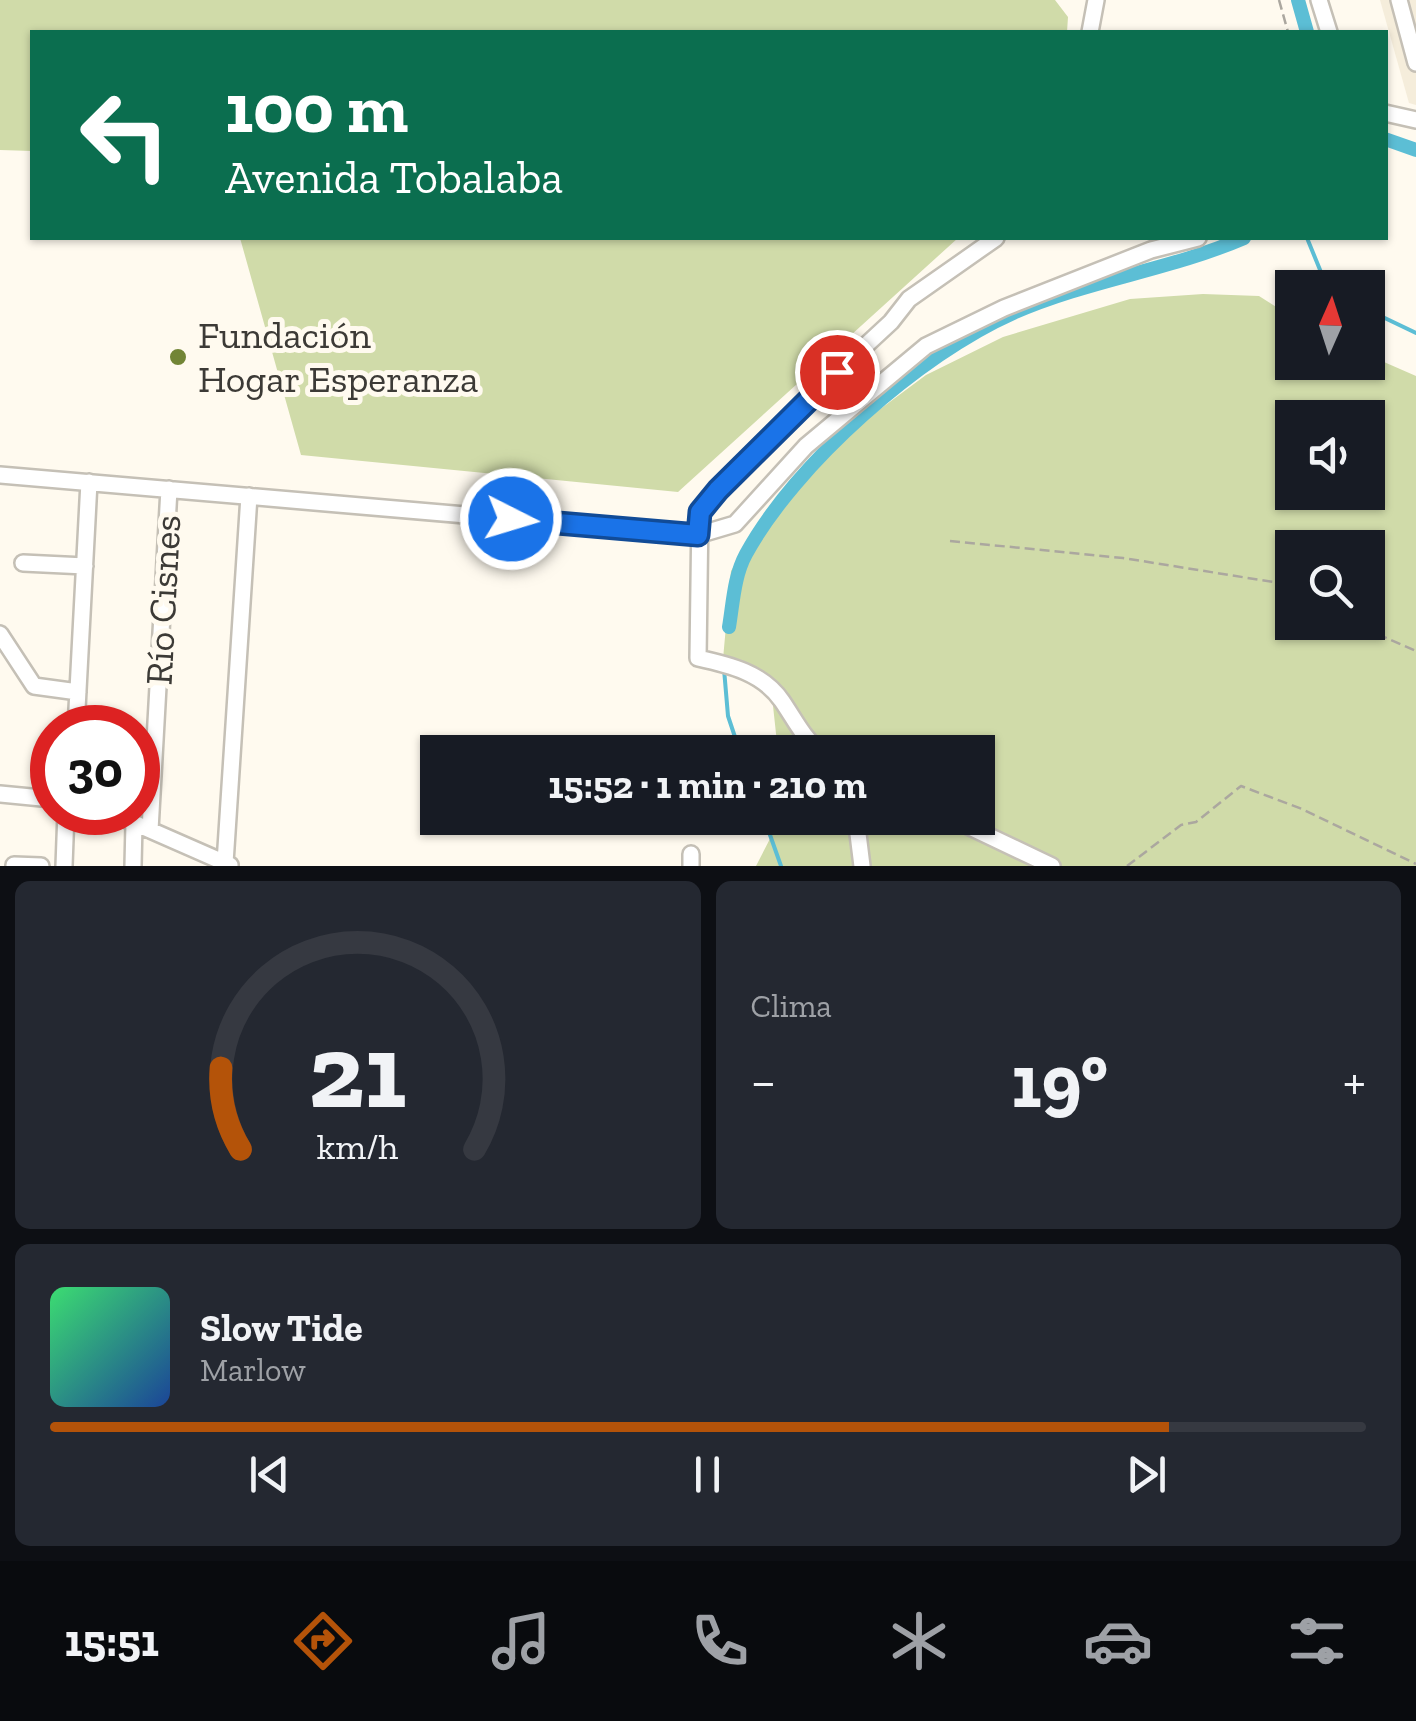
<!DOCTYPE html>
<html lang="es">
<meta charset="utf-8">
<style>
:root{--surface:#171b24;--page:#242831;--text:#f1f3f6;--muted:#9ea1a6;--line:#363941;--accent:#b45309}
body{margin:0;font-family:"Zilla Slab",serif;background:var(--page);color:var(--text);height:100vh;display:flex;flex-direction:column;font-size:38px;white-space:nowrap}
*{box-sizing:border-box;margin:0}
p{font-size:32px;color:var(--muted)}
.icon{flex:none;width:55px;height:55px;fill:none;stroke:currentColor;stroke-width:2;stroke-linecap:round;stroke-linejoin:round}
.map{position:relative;height:866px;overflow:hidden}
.side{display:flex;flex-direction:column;gap:15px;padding:15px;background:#0d0f14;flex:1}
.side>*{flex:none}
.hud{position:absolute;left:30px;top:30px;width:1358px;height:210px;border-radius:0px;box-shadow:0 2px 8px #0004;background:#0b6e4f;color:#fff;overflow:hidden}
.needle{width:65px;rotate:3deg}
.tools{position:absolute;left:1275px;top:270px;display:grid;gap:20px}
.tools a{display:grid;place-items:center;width:110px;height:110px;border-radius:0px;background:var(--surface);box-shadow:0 2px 8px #0004;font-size:50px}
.speed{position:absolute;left:30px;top:705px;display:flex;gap:20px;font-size:50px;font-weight:700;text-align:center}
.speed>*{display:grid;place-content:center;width:130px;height:130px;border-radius:50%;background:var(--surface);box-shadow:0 2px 8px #0004;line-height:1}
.speed .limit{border:15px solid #d22;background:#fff;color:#111}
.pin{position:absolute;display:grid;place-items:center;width:85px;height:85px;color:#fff;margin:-42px;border:5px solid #fff;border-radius:50%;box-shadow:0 2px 10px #0007}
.me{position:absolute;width:110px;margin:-55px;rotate:95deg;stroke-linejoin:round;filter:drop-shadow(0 0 8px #0008)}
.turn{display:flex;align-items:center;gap:35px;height:210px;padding:0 30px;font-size:45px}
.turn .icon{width:130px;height:130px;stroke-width:2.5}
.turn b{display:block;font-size:70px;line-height:85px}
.big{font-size:75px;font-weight:700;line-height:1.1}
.side .tile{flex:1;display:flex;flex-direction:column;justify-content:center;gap:15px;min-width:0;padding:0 35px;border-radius:15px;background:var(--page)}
.side .dial{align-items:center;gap:0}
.dial svg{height:260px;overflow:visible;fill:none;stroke:var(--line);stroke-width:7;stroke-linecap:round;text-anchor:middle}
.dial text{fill:var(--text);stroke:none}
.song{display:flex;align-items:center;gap:30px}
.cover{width:120px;height:120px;border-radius:15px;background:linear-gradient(135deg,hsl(140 70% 55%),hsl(220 70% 35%))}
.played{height:10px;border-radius:5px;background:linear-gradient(90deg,var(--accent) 85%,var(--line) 85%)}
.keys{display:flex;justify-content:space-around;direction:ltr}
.heat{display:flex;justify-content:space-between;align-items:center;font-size:55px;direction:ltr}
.side .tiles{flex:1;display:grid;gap:15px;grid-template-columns:1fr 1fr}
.tile:last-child{grid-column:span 2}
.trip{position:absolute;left:420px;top:735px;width:575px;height:100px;border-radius:0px;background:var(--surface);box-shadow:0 2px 8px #0004;font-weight:700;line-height:100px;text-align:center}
.tab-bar{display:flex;height:160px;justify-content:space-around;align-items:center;background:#090b0e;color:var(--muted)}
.tab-bar .icon{width:70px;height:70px}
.tab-bar .on{color:var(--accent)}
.tab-bar b{font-size:45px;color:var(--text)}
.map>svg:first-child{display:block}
.built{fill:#f5eddb}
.green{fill:#d0dba9;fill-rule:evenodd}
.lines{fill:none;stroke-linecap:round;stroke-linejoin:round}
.stream{stroke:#5cbed5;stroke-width:4}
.canal{stroke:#5cbed5;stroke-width:14}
.minor-casing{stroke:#c5c0b6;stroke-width:20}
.path{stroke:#aba79f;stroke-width:2.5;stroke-dasharray:10 5;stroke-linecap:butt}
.minor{stroke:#fff;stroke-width:15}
.route-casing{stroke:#114b97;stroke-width:25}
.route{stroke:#1a73e8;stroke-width:18}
.poi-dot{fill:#728536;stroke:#fffaef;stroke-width:4}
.labels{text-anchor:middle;stroke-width:10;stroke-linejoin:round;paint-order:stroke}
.poi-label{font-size:38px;fill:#3c3a36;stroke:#fffaef;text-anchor:start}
.street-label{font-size:38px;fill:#3c3a36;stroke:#fffaef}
</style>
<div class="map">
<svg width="1416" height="866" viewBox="0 0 1416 866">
<rect width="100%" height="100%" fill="#fffaef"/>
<path class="built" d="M1380 0H1416V105L1409 103Z"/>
<path class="green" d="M0 0H1055L1068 17 1067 32H32V151L0 150Z
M240 238H958L678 492 301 455Z
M1203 294 1259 296 1292 317V362H1368V355L1416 376V866H756L773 833V818H978V752H778L770 678 723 659 731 571 759 522 801 468 926 375 1003 337 1130 299ZM1292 418H1368V492H1292ZM1292 548H1368V622H1292Z"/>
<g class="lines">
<path class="stream" d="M1307 238 1325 282 1333 288
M1368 310 1416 333
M724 669 728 716 740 752
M764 818 781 866"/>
<path class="canal" d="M1298 0 1307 32
M1385 139 1416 150
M729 627C733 603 734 576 746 554 795 464 920 354 1013 313 1088 280 1170 270 1244 238"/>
<g class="minor-casing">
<path id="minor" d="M1319 0 1329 32
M1399 0 1416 63
M1090 32 1096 0
M1385 113 1416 120
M0 475 698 535 735 524 806 446 926 346 1004 308 1151 250 1198 238
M23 563 85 566
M0 634 34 686 78 692
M76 728 89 482
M820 752C803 737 795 720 782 701 763 673 730 665 698 658L700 512 810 397 891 322 909 299 996 238
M0 794 52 799
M109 812 230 865
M856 818 862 866
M951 818 1052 866
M150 830 169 489
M225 863 249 496
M14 865 41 866
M64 866 66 812
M133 866 134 823
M691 866V854"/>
</g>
<path class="path" d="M1279 0 1288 32
M950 541 1123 558 1292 585
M1350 622 1416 651
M1127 866 1181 825 1196 822 1241 786 1302 809 1416 864"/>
<use href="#minor" class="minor"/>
</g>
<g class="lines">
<g class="route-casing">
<path id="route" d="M511 519 698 535 700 512 718 490 837 372"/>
</g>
<use href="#route" class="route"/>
</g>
<circle class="poi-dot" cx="178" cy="357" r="10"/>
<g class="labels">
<g class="poi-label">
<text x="198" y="348">Fundación<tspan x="198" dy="44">Hogar Esperanza</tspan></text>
</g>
<g class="street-label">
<text transform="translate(163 600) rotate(-87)" y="13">Río Cisnes</text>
</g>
</g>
</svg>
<div class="tools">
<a><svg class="needle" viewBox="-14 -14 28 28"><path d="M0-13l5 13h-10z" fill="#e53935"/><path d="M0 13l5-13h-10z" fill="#9ea1a6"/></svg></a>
<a><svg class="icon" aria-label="sound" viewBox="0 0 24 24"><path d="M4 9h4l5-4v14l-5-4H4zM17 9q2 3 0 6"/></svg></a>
<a><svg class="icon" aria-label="search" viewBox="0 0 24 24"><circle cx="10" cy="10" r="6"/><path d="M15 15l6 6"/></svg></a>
</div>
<div class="speed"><div class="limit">30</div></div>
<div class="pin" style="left:837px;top:372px;background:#d93025"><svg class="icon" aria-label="arrive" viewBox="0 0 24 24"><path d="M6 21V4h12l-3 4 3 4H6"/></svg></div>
<svg class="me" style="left:511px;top:519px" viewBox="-20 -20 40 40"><circle r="17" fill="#1a73e8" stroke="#fff" stroke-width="3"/><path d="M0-11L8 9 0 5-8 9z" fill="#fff"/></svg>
<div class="trip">15:52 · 1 min · 210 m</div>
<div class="hud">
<div class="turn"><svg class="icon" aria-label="left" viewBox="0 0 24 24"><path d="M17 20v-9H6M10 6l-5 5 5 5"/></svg><div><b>100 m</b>Avenida Tobalaba</div></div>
</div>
</div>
<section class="side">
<div class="tiles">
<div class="tile dial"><svg viewBox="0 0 100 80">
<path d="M14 69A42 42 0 1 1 86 69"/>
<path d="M14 69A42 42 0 0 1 8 44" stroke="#b45309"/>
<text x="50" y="56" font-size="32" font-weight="700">21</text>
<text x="50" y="72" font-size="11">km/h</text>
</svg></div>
<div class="tile"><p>Clima</p>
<div class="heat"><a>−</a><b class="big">19°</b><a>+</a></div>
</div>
<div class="tile">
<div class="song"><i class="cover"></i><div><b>Slow Tide</b><p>Marlow</p></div></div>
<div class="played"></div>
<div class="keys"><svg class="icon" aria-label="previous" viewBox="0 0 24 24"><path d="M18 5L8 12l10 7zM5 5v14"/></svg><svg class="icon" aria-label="pause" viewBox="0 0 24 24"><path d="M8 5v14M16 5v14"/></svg><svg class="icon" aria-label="next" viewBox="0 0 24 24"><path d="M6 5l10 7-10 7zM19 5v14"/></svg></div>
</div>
</div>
</section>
<nav class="tab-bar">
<b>15:51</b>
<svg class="icon on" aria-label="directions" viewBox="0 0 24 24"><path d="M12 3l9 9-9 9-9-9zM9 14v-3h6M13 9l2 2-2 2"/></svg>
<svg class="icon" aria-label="music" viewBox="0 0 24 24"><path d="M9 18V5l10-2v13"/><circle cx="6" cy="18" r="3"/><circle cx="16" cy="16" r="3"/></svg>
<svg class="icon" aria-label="phone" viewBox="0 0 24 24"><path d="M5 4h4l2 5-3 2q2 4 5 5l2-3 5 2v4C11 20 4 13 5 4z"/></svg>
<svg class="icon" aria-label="climate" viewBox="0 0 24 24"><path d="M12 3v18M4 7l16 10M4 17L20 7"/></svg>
<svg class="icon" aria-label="car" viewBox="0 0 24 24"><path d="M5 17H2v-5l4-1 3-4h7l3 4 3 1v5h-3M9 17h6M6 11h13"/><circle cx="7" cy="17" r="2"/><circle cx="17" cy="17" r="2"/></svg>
<svg class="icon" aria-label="filters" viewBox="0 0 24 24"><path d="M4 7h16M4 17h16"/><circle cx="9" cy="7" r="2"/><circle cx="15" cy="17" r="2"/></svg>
</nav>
